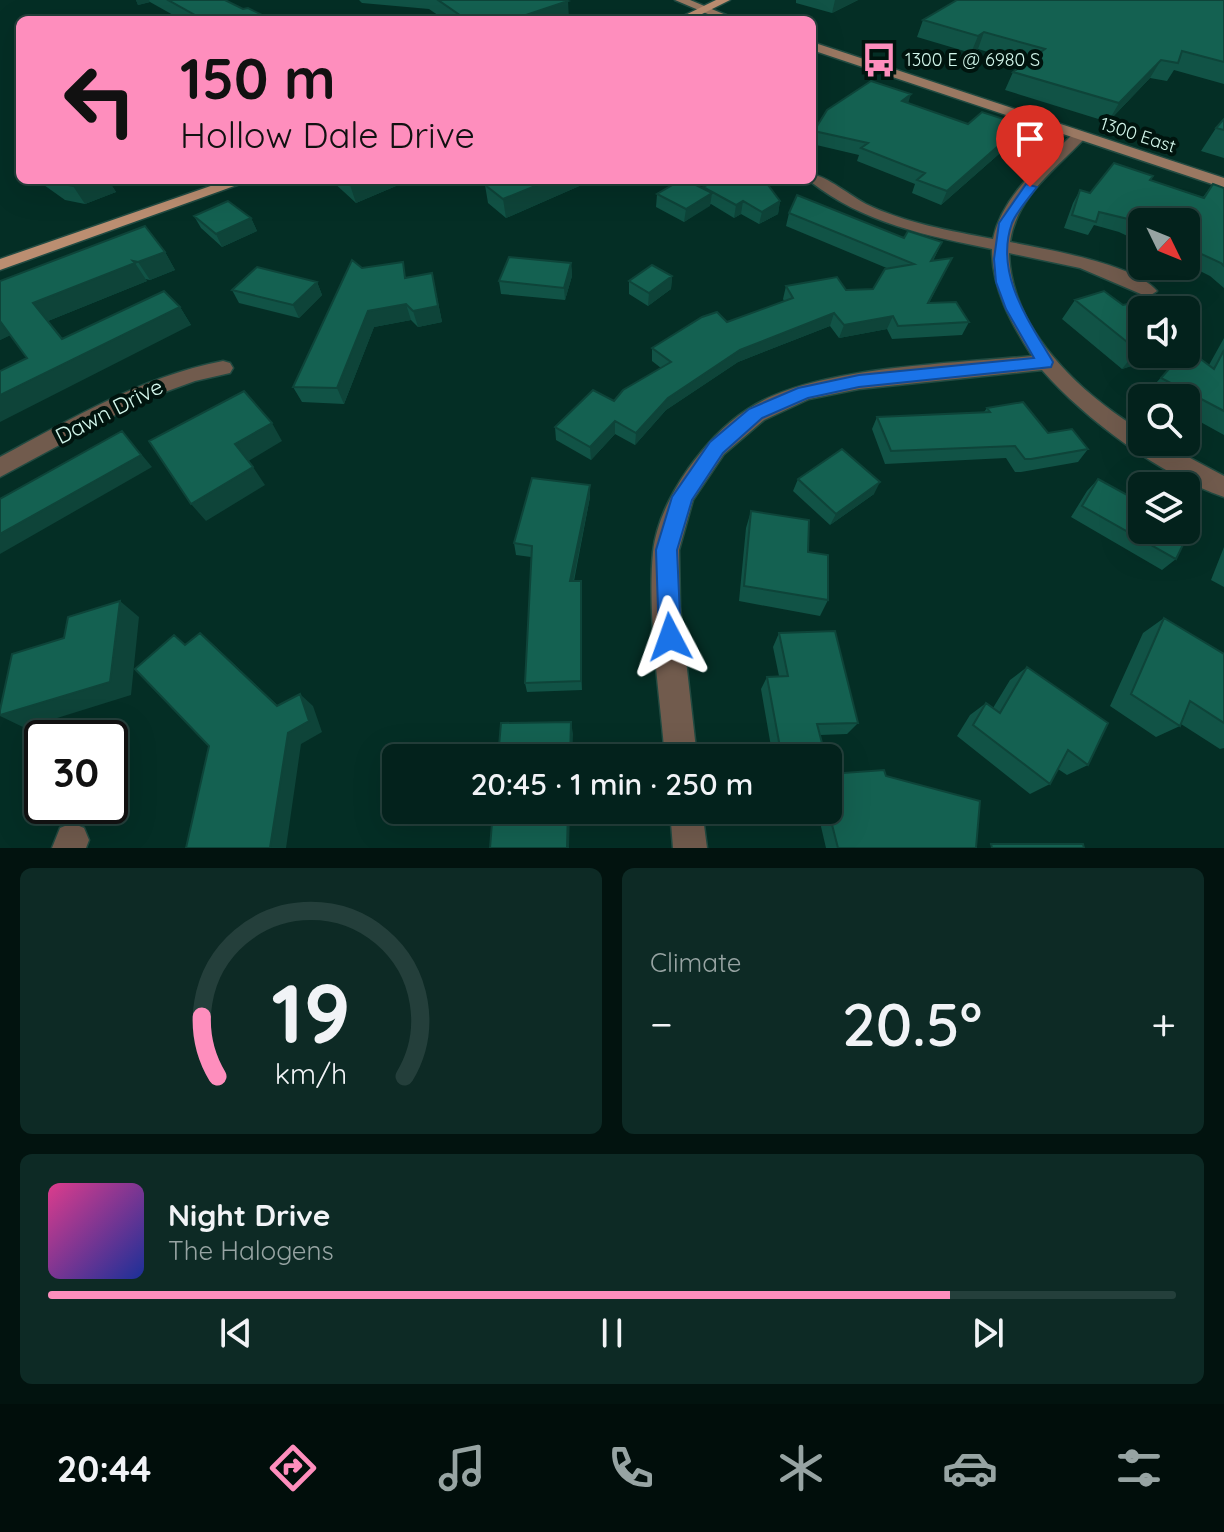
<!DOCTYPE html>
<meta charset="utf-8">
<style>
:root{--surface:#03221c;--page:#0d2a25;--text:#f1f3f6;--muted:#97a4a3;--line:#243f3b;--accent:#fe8ebd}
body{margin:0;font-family:Quicksand,sans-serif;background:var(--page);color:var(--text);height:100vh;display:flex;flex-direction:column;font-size:30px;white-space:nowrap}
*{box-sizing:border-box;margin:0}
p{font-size:26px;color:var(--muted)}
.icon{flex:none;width:44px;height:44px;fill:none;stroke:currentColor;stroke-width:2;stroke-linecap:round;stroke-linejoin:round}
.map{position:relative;height:848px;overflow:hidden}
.sheet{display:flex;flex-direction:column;gap:20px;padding:20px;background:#02130f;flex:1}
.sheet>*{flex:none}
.banner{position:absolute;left:16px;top:16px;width:800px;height:168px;border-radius:12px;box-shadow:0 8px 32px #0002,0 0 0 2px var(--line);background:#fe8ebd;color:#111;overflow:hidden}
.needle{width:52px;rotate:133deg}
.tools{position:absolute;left:1128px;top:208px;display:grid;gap:16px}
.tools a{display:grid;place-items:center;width:72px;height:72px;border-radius:12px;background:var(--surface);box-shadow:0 8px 32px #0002,0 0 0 2px var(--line);font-size:40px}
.speed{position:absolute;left:24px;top:720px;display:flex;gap:16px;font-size:40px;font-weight:700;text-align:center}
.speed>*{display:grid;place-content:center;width:104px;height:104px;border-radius:50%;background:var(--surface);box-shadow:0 8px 32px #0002,0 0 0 2px var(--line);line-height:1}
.speed .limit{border:4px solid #111;border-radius:12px;background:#fff;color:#111}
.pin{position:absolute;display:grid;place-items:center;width:68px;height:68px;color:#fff;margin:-82px -34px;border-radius:50% 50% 50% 0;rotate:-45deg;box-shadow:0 0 8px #0007}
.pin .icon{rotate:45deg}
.me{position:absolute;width:88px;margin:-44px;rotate:356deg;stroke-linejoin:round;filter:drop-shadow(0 0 6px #0008)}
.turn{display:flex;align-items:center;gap:28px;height:168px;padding:0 32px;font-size:36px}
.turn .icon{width:104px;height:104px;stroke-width:2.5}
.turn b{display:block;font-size:56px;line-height:68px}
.big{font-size:60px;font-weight:600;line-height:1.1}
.sheet .card{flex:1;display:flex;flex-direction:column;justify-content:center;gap:12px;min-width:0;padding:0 28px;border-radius:12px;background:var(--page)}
.sheet .dial{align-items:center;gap:0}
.dial svg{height:208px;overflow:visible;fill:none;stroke:var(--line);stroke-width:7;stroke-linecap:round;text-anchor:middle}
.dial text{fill:var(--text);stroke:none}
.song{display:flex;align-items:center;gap:24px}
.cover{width:96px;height:96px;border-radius:12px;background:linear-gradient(135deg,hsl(330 70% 55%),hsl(230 70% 35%))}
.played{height:8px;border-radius:4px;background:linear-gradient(90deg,var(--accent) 80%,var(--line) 80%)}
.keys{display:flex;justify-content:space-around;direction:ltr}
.heat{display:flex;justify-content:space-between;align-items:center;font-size:44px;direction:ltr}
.sheet .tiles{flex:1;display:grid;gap:20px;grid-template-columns:1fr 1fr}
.card:last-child{grid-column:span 2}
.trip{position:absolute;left:382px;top:744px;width:460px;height:80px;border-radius:12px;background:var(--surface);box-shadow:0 8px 32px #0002,0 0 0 2px var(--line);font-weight:600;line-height:80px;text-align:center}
.dock{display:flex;height:128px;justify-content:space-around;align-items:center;background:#010e0b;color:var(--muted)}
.dock .icon{width:56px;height:56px}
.dock .selected{color:var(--accent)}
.dock b{font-size:36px;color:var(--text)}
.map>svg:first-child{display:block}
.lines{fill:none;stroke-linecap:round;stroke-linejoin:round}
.minor-casing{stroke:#214a41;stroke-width:3}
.secondary-casing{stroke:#214a41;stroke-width:3}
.primary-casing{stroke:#214a41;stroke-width:3}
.minor{fill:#715b4d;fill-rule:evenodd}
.secondary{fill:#9a7862;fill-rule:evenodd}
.primary{fill:#bb8e71;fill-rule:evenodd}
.wall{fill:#115346}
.shaded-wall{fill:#0e4439}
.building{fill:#146151;stroke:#0e4439;stroke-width:2}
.route{fill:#1a73e8;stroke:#114b97;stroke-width:2}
.labels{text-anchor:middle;stroke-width:8;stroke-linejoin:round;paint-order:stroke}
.far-poi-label{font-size:18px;fill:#d3f7ec;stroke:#00140e;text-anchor:start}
.far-street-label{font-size:18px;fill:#d3f7ec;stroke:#00140e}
.street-label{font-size:22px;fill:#d3f7ec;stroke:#00140e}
</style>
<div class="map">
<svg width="1224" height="848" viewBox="0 0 1224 848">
<rect width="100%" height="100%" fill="#042e25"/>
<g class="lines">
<g class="minor-casing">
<path id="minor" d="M1080 131 1087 135 1085 138C1056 169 1016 197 1010 242 1045 249 1135 264 1157 291L1148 297 1080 268 1009 253C1011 330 1081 394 1142 431V442H1160L1224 476V497C1160 475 1086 420 1042 370L859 389 809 399 764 420 724 454 693 500 679 550 680 607 697 758H665C660 694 647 615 653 552 656 523 672 492 688 469 705 446 723 425 748 409 813 366 952 364 1032 356 1011 323 992 289 992 249 928 236 863 223 811 182L812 175C824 174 852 197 866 204 905 223 951 231 993 239 1003 193 1044 163 1075 132Z
M223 361 230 363 233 368 230 373 195 381 143 400 0 477V457C73 418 141 377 223 361Z
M670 810H702L707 848H673Z
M72 823 84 828 89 840 86 848H52L60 828Z"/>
</g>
<g class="secondary-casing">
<path id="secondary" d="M675 0H690L738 20H722Z
M812 42 1224 178V188L812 50Z"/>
</g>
<g class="primary-casing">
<path id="primary" d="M716 0H730L690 20H675Z
M228 180H251L0 270V259Z"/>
</g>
<use href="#minor" class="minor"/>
<use href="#secondary" class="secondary"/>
<use href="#primary" class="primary"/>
</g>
<path class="wall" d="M136 0H225L243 9 272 20H182L150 2 138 5Z
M359 0H565L569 19 565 20H445L429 9 362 3Z
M796 0H858L832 13 796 3Z
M1224 0V84L1174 70 1167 81 1150 78 1108 122 1005 90 1013 72 1025 63 978 49 971 53 917 37 923 20Z
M908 103 968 124 1022 125 1016 139 941 205 912 193 915 184 857 161 859 155 812 144 814 131Z
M1224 119V158L1201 151 1216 128Z
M37 180H108L116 192 85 204 65 200Z
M331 180H413L411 186H396L356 203Z
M593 180 506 218 488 203 485 185Z
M1150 180 1203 197 1213 184 1224 188V288L1210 276 1186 264V222H1142V243L1119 232 1094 225 1088 235 1064 228 1073 203 1080 190 1090 193Z
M703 187 780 201 778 214 759 224 741 214 734 218 711 204 684 222 656 207 657 194 703 188Z
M789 213 904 238 942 242 933 261 952 258 929 303 969 322 962 335 892 339 887 329 839 338 830 326 738 362 666 410 635 445 615 434 591 460 556 440 555 427 614 401 661 368 652 361V348L727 322 784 301 783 299 786 286 846 290 873 289 889 269 786 226Z
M194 216 251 218 257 231 222 247 201 228Z
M165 252 175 270 150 280 145 279 147 281 48 321 63 339 180 307 191 325 27 358 10 335 0 340V281Z
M571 263 572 276 565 300 501 294 499 281Z
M362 268 407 277 432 273 442 322 418 327 411 320 374 327 344 404 302 402 293 387Z
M672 276 671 289 648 306 629 294V281Z
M317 282 322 295 299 318 239 303 232 290Z
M1075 300 1123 305 1142 354H1163L1162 356 1122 369 1062 319Z
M1224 338V435L1186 414V398H1156L1147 393 1182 354 1209 365Z
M987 408 1088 449 1078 462 1021 472H1015L1006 458 885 464 872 429 877 417 984 412Z
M798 479 874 494 830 525 793 491Z
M1098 479 1176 559 1162 570 1071 517 1087 491Z
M590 485V497L574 581 582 592V690L527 692 525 683 531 557 516 555 514 543Z
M751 511 808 552 828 600 820 616 739 601 746 528Z
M1224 547V587L1211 580Z
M1164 618 1224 654V748L1220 749 1181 724 1180 726 1156 737 1110 706 1143 633Z
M779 633 858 723 847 734 820 735 826 758H773L761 689 767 677 779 676 773 647Z
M1027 667 1088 765 1067 775 1058 769 1050 784 1030 794 957 736 970 715 986 703 993 708 1010 680Z
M830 774 886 776 976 848H826L819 818 784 821 782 810H828Z"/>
<path class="shaded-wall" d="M136 0H149L150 2 138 5Z
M835 0H858L832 13Z
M568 1 569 19 565 20H511Z
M984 32 978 49 971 53 978 36Z
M1161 60 1150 78 1108 122 1119 103Z
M911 94 907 107 902 101Z
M1022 125 1016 139 941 205 947 191Z
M88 180H108L116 192 85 204 73 186Z
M362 180H395L396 186 356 203 350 185Z
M550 180H593L506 218 503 199Z
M712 193 710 206 684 222 686 209Z
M743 201 741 214 734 218 736 205Z
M780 201 778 214 759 224 762 212Z
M251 218 257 231 222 247 216 234Z
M165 252 175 270 150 280 138 262Z
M135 263 147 281 48 321 33 303Z
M571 263 572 276 565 300 564 288Z
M432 273 442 322 418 327 413 311Z
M672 276 671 289 648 306 649 293Z
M317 282 322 295 299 318 293 305Z
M406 304 411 320 374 327 344 404 337 388 368 311Z
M180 307 191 325 0 422V395Z
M834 313 830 326 738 362 666 410 635 445 636 433 668 398 740 350Z
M893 316 887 329 839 338 844 325Z
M0 321 13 334 0 340Z
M1142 349V354H1163L1162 356 1122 369 1137 350Z
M615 421V434L591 460 590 447Z
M272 423 282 441 247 462 235 444Z
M122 431 152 467 0 554V534Z
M253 467 265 485 206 521 191 504Z
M880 482 874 494 830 525 836 514Z
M590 485V497L571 592 570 581Z
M581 581 582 592V690L581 681Z
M120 601 139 617 131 695 25 728 0 716Z
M200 633 216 647 291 718 277 706Z
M300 694 313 706 322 732 301 744 286 848H270L288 733Z
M571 722 573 734 572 758H570Z
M568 810H570L569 848H567Z"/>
<path class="building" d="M168 0H225L243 9 248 8 272 20H204Z
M438 0H565L568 1 511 20H467Z
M957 0H1224V62L1182 51 1178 63 1161 60 1119 103 1013 72 1045 49 984 32 978 36 923 20Z
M373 16 382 20H360Z
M871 81 911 94 902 101 968 124 982 112 1022 125 947 191 917 180 925 173 861 148 868 143 814 131 827 110Z
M1224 119V130L1216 128Z
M20 148V159L15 155Z
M1114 163 1153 176 1150 180 1204 198 1213 184 1224 188V266L1221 263 1186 247V222H1142V226L1128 219 1099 212 1096 222 1072 215 1080 190 1090 193Z
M50 180H88L73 186 53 182Z
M345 180H362L350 185Z
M497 180H550L503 199 485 185Z
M681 180H686L712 193 686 209 657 194Z
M716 180H759L768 185 780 201 762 212 743 201 736 205 703 187Z
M797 195 904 238 908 231 942 242 931 261 952 258 928 303 956 302 969 322 898 326 893 316 844 325 834 313 740 350 668 398 636 433 615 421 590 447 555 427 593 390 614 401 623 390 671 362 652 348 702 317 717 312 727 322 793 298 786 286 837 277 846 290 873 289 885 269 914 264 789 213Z
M228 201 251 218 216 234 194 216Z
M145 226 165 252 138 262 133 261 135 263 33 303 62 339 164 291 180 307 0 395V371L27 358 0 321V281Z
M509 257 571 263 564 288 499 281Z
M352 260 362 268 403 262 405 278 432 273 438 306 413 311 406 304 368 311 337 388 293 387Z
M652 265 672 276 649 293 629 281Z
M257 267 317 282 293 305 232 290Z
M1104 291 1123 305 1132 303 1142 310V349L1137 350 1075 300Z
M1187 349 1214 369 1224 350V411L1161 378 1182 354H1186Z
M244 391 272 423 235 444 253 467 191 504 149 441Z
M1023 402 1048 433 1072 429 1088 449 1031 459H1025L1015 446 891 451 877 417 990 412 987 408Z
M122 431 141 455 0 534V499Z
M842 449 880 482 836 514 798 479Z
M532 478 590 485 570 581H581V681L525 683 532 546 514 543Z
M1098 479 1142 503V530H1186V507L1198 514 1176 559 1082 506Z
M751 511 809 520 808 552 828 555V600L744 586Z
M120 601 110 682 0 715V710L12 654 64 638 68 617Z
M1164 618 1224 654V723L1190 701 1180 726 1131 694Z
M835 631 858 723 817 724 826 758H782L767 677 788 676 779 633Z
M200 633 277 706 300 694 309 721 288 733 270 848H186L209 746 135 669 174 635 185 645Z
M1027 667 1108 723 1088 765 1068 750 1050 784 973 725 986 703 1000 713Z
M571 722 570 758H498L501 723Z
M828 768 830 774 884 770 886 776 980 801 976 848H838L828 809Z
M493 810H568L567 848H490Z
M792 810H821L792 812Z
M991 844H1083L1084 848H992Z"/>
<path class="route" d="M1026 184 1037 187C1029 198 1017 211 1012 223 994 274 1029 321 1053 362L1051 367 859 387 808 398 762 418 723 453 692 500 677 550 681 637 678 645 670 648 662 645 659 637 656 550 672 497 710 442 749 409 798 388 859 375 1034 358 1006 309 996 282 994 259 999 223Z"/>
<defs>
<g id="bus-bare" transform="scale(2.76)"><path d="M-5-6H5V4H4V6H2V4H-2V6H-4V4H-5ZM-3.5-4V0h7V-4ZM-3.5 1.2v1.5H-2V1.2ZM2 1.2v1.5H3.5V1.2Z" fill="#fe8ebd" stroke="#00140e" stroke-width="2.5" paint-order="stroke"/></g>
</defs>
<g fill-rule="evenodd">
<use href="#bus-bare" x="879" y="60"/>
</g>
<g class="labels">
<g class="far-poi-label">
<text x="905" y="66">1300 E @ 6980 S</text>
</g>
<g class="far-street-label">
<text transform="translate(1138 135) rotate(18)" y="6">1300 East</text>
</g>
<g class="street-label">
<text transform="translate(109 411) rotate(-27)" y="8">Dawn Drive</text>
</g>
</g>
</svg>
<div class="tools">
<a><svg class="needle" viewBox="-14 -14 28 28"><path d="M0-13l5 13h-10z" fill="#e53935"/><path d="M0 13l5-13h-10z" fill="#97a4a3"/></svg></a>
<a><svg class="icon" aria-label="sound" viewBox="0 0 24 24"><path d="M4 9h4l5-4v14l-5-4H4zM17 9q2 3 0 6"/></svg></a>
<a><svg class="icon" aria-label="search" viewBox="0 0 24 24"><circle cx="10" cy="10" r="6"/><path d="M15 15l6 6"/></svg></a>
<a><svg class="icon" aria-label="layers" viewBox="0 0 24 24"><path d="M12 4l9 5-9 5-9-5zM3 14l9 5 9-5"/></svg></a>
</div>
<div class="speed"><div class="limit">30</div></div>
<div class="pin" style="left:1030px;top:187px;background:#d93025"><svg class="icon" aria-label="arrive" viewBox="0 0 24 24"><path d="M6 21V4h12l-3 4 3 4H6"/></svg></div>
<svg class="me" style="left:670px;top:637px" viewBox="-20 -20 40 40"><path d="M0-17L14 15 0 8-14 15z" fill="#1a73e8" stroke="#fff" stroke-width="4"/></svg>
<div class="trip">20:45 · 1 min · 250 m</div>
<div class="banner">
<div class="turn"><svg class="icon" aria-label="left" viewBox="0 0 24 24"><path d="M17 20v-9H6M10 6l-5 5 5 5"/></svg><div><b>150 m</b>Hollow Dale Drive</div></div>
</div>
</div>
<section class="sheet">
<div class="tiles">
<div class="card dial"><svg viewBox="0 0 100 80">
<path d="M14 69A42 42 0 1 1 86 69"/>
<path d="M14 69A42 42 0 0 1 8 46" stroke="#fe8ebd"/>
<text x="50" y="56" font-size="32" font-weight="700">19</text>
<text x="50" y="72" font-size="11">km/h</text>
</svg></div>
<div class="card"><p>Climate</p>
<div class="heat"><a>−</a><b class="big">20.5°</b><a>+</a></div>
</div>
<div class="card">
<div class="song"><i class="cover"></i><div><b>Night Drive</b><p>The Halogens</p></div></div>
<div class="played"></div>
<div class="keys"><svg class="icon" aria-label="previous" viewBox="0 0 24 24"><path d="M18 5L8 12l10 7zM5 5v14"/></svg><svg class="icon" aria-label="pause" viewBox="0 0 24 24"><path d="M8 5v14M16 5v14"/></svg><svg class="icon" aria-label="next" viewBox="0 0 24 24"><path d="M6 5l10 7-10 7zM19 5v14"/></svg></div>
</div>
</div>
</section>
<nav class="dock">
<b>20:44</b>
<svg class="icon selected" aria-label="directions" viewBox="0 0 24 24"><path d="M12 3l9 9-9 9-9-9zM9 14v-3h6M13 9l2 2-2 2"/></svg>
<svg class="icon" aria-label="music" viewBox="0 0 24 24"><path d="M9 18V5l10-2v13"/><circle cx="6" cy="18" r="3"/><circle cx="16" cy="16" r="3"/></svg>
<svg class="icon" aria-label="phone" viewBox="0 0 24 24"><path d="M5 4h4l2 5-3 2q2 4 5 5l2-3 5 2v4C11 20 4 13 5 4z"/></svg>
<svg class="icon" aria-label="climate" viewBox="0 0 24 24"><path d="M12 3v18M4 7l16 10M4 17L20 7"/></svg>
<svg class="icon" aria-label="car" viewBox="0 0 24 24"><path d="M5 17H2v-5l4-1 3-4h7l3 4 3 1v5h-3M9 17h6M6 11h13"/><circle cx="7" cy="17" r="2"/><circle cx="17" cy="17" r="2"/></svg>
<svg class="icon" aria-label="filters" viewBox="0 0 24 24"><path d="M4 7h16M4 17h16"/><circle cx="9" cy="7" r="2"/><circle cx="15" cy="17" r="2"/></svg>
</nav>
